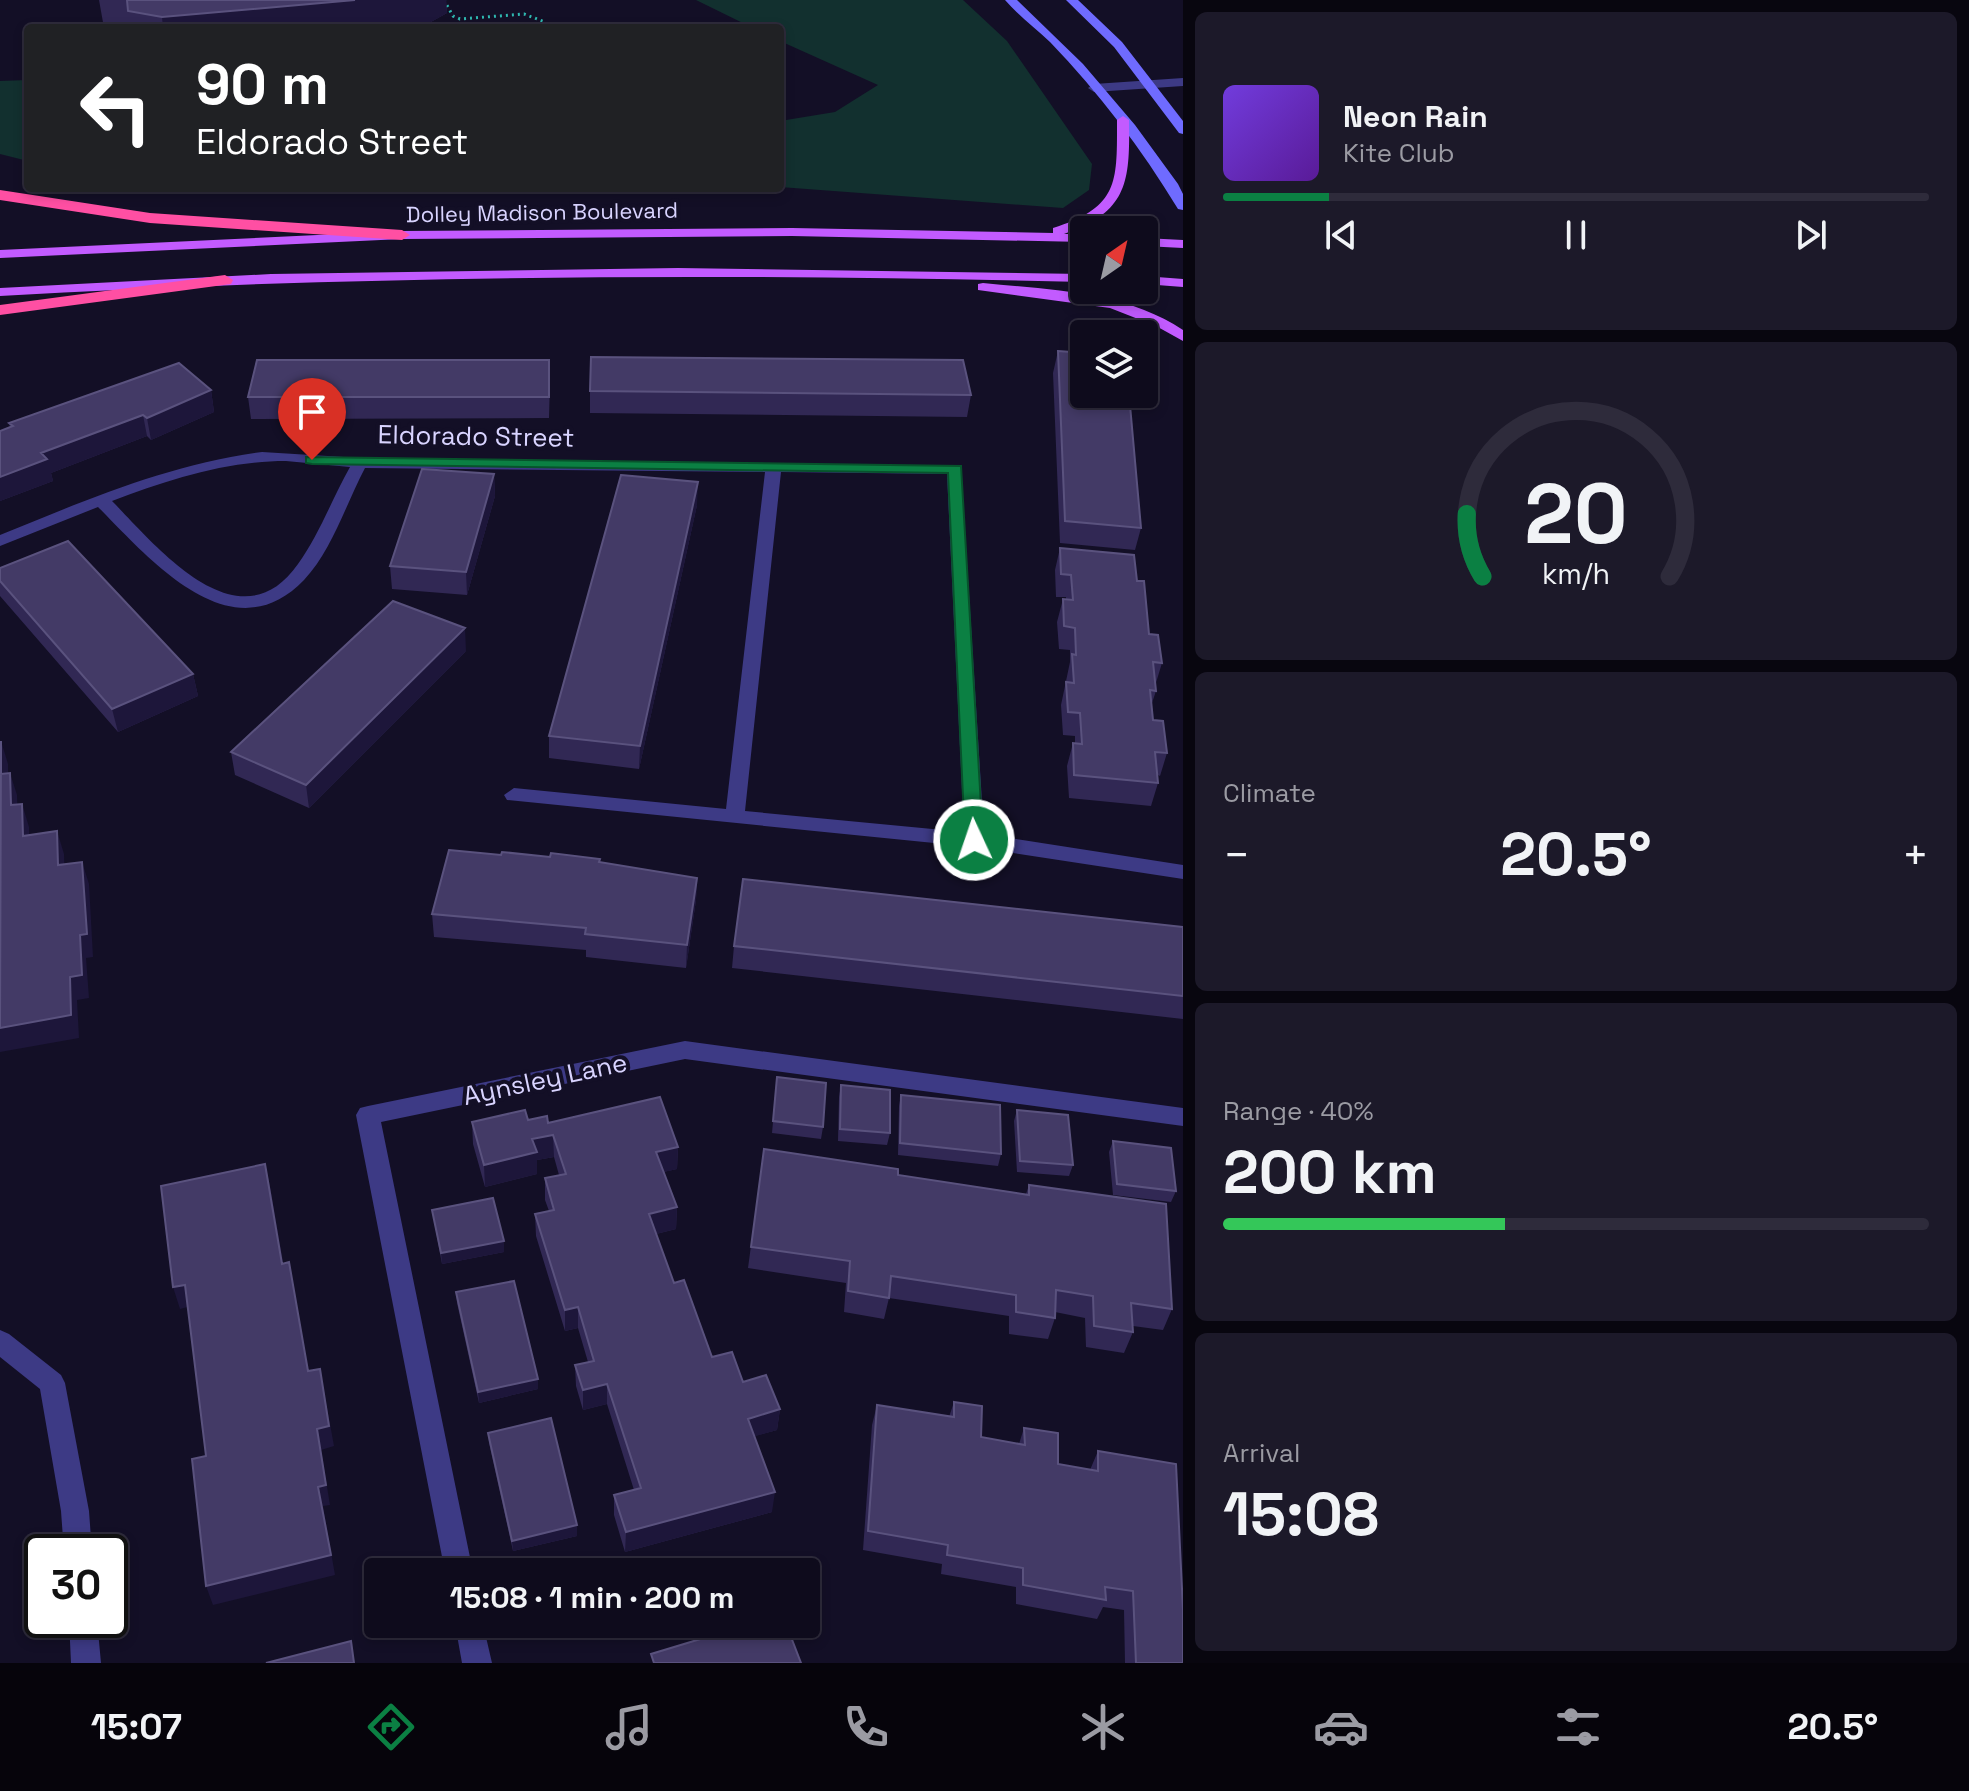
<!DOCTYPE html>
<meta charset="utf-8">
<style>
:root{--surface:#0e0b1c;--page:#1c1929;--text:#f1f3f6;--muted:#9b9ba3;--line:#2e2b3b;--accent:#0b8043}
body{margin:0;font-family:"Space Grotesk",sans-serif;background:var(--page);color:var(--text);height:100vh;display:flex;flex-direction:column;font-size:30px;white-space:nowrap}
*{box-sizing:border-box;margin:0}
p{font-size:26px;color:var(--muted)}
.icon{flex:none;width:44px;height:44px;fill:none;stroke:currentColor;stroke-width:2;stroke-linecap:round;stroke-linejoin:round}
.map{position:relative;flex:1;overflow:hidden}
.drawer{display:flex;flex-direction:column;gap:12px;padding:12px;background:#08060f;width:786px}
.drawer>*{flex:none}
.banner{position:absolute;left:24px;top:24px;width:760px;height:168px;border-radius:8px;box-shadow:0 4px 12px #0003,0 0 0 2px var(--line);background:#202124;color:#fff;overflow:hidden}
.needle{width:52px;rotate:34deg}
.buttons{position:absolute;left:1070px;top:216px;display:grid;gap:16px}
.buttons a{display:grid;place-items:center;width:88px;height:88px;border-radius:8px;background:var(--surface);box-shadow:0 4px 12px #0003,0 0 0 2px var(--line);font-size:40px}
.speed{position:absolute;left:24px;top:1534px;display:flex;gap:16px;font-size:40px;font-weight:700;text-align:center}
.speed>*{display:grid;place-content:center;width:104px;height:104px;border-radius:50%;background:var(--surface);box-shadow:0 4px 12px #0003,0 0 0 2px var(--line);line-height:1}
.speed .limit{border:4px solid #111;border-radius:12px;background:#fff;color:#111}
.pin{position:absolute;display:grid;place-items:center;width:68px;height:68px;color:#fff;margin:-82px -34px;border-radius:50% 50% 50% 0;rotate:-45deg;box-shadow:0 0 8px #0007}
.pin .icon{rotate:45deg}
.me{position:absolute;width:88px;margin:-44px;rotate:357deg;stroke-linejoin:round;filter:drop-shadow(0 0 6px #0008)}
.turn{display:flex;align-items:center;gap:28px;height:168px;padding:0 40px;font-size:36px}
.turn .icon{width:104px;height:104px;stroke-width:2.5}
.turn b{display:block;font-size:56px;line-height:68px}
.big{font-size:60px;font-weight:600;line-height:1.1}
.drawer .card{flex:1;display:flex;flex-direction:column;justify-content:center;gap:12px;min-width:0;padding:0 28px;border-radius:12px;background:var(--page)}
.drawer .dial{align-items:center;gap:0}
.dial svg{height:208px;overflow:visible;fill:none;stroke:var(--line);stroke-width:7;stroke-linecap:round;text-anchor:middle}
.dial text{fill:var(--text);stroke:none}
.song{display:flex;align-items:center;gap:24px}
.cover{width:96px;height:96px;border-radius:12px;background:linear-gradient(135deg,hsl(260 70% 55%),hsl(270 70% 35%))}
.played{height:8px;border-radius:4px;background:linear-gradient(90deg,var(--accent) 15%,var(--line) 15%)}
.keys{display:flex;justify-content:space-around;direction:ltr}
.heat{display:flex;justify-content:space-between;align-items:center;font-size:44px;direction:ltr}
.charge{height:12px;border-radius:6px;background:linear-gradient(90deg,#34c759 40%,var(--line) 0)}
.trip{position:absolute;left:364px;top:1558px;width:456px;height:80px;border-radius:8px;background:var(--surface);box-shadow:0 4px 12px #0003,0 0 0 2px var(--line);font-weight:600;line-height:80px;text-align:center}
.dock{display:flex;height:128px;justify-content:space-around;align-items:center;background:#06040b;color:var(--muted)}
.dock .icon{width:56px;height:56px}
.dock .selected{color:var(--accent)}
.dock b{font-size:36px;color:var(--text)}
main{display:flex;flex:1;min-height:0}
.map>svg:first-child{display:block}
.green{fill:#12302f}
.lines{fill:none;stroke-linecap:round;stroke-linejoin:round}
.path{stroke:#2fb8b0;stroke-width:3;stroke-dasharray:2 4;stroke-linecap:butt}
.minor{fill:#3d3a85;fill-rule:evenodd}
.tertiary{fill:#3d3a85;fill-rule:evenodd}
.secondary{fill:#6f6bff;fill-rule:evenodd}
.primary{fill:#c25bff;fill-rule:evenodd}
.motorway{fill:#ff4fa3;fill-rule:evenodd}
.wall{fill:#312854}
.shaded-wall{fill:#1d163a}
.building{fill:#433a66;stroke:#5a527e;stroke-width:2}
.route{fill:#0b8043;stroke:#07532c;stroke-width:2}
.labels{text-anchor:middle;stroke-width:8;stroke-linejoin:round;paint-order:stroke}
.far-street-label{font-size:22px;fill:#d9d4ff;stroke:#130f26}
.street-label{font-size:26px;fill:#d9d4ff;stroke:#130f26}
</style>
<main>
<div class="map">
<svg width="1183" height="1663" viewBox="0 0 1183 1663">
<rect width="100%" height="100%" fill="#130f26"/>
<path class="green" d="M696 0H963L1007 41 1092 164 1089 190 1063 208 780 187V121L835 112 878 85 780 41V28H753Z
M28 80V161L0 154V81Z"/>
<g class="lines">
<path class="path" d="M444 0 453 16 460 19 524 14 545 22 548 28"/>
<path class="minor" d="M262 452 360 458 961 466 984 834 1183 865V879L974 847 507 800 504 795 514 788 726 809 765 472 365 468C346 504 332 550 304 580 231 656 149 558 98 507L0 546V535C86 500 170 464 262 452ZM286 461 350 467C332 499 319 535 298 564 239 648 157 547 112 501 167 480 226 461 286 461ZM781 472 947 474 964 832 745 811Z
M685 1041 1183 1108V1126L685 1059 381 1122 473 1572H445L356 1115 360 1108 368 1106Z
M0 1330 9 1334 61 1375 65 1383 89 1511 92 1552H64L61 1511 40 1389 0 1357Z
M69 1620H97L101 1663H71Z
M455 1624H483L492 1663H462Z"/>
<path class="tertiary" d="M1183 78V86L1094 92 1088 88 1094 84Z"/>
<path class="secondary" d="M1005 0H1017L1083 64 1135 125 1178 184 1183 194V210L1178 209C1141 148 1099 93 1050 42 1035 28 1018 15 1005 0Z
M1066 0H1078L1122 42 1183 121V134L1179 133 1114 47Z"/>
<path class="primary" d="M1123 116 1129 120C1130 182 1128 212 1064 234H1084V242L792 236 402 239 0 258V250L402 231 792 228 1053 233V228C1119 207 1117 183 1117 120Z
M1144 238 1183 240V248L1144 246Z
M678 268 1084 274V282C722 273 361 275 0 296V288L271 274Z
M1144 276 1183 279V287L1144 284Z
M983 283C1052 290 1124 291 1183 330V341L1156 326 1110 308 978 290V284Z"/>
<path class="motorway" d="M0 190 150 213 402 230 410 235 402 240 150 223 0 200Z
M225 275 233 280 231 284 0 315V305Z"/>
</g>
<path class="wall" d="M99 0H446L447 13 420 28H104Z
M1058 351 1141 528 1135 550 1060 543 1053 373Z
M550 381 549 418 251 419 248 397Z
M211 390 214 412 151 440 147 436 51 473 53 481 0 501V431L10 427 9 423Z
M590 391 971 395 967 417 590 413Z
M494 474 495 496 467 595 392 589 390 566Z
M697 505 639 769 549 758V736Z
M1060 548 1137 581 1149 634 1162 663 1155 686 1156 691 1151 706 1153 720 1167 753 1160 776 1158 775V783L1151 806 1069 798 1067 766 1073 743 1075 744V736L1063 735 1061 705 1070 662V650L1059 649 1057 622 1063 599H1066V597H1056L1055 570Z
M0 568 193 674 198 696 118 732 0 596Z
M466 651 309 808 235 775 231 752Z
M501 855 600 863 697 878 696 900 686 968 586 957V950L434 937 432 914Z
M1183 927V1019L732 968 734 946Z
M777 1077 823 1127 821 1139 772 1133Z
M841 1085 890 1133 887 1145 838 1141 839 1097Z
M901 1095 1001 1154 998 1166 898 1155 899 1106Z
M1017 1110 1073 1165 1069 1176 1017 1172 1014 1121Z
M528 1120 678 1147 677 1169 663 1172 677 1207 676 1229 656 1234 674 1283 712 1357 780 1409 777 1430 754 1436 772 1512 625 1552 614 1515V1495L634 1490 607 1404 583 1410 576 1386 575 1365 588 1362 578 1328 565 1331 536 1236 535 1214 549 1211 545 1200V1178L559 1175 554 1157 537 1160V1174L485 1187 473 1144 472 1122Z
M1113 1141 1176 1191 1171 1202 1113 1195 1109 1152Z
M764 1149 898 1175 1026 1194 1029 1185 1172 1309 1163 1330 1133 1326V1332L1124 1353 1086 1347 1085 1318 1055 1312V1318L1048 1339 1009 1334V1316L889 1298 884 1319 844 1312 846 1283 748 1268Z
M432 1210 504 1241V1252L442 1264Z
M456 1292 538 1379V1389L479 1403 457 1303Z
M954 1402 981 1437 1019 1444 1024 1428 1058 1464 1090 1470 1098 1451 1183 1663H1125L1124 1610 1103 1607 1097 1619 1016 1604V1587L941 1574 942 1564 863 1550 872 1425 877 1405 949 1417Z
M488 1433 577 1536 513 1551 489 1443Z"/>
<path class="shaded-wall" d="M355 0H446L447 13 420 28H163L162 17Z
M211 390 214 412 151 440 147 418Z
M143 415 147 436 51 473 53 481 0 501V477L41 453Z
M494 474 495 496 467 595 466 572Z
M698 482 697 505 639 769 640 746Z
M465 628 466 651 309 808 306 785Z
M193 674 198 696 118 732 112 709Z
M1 741 8 764V797L1 774Z
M10 773 17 795 18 828 11 805Z
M22 804 29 827 30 859 23 836Z
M57 831 64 854 65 888 58 865Z
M82 862 89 884 93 957 86 958 89 998 77 1000 79 1038 0 1052V1028L70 977 80 935Z
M697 878 696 900 686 968 687 945Z
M553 1135 554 1157 537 1160V1174L485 1187 484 1165 532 1139Z
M678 1147 677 1169 655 1174 656 1152Z
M265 1164 270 1186 287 1285 282 1264Z
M677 1207 676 1229 648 1236 649 1214Z
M504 1241V1252L442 1264 441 1253Z
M185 1285 191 1306 180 1309 173 1287Z
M578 1307V1328L565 1331V1310Z
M320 1369 334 1446 321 1450 330 1505 323 1506 335 1575 213 1605 206 1586 318 1487 317 1429Z
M538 1379V1389L479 1403 478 1392Z
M607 1384V1404L583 1410V1390Z
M780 1409 777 1430 745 1439 748 1419Z
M775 1492 772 1512 625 1552 626 1532Z
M577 1525V1536L513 1551 512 1541Z"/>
<path class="building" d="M127 0H355L162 17 128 11Z
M1058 351 1084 353V394H1129L1141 528 1065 521Z
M591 357 963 360 971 395 590 391Z
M257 360H549V397H248Z
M179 363 211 390 147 418 143 415 41 453 47 459 0 477V431L13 426 9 423Z
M422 469 494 474 466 572 390 566Z
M621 475 698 482 640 746 549 736Z
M68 541 193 674 112 709 0 581V568Z
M1060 548 1134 555 1137 581H1144L1149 634 1158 635 1162 663 1153 662 1156 691 1150 690 1153 720 1163 721 1167 753 1155 752 1158 783 1074 775 1073 743 1082 744 1080 713 1068 712 1066 682 1074 683 1072 654 1076 655 1075 628 1064 626 1063 599 1073 600 1071 575 1061 574Z
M393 601 465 628 306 785 231 752Z
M1 741V774L10 773 11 805 22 804 23 836 57 831 58 865 82 862 87 934 80 935 82 975 70 977 71 1015 0 1028Z
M449 850 501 855 502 852 550 857 551 853 600 859 599 862 697 878 687 945 585 934 586 928 432 914Z
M743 879 1183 927V996L734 946Z
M777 1077 826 1083 823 1127 773 1121Z
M841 1085 890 1090V1133L840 1129Z
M901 1095 1000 1105 1001 1154 900 1143Z
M660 1097 678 1147 656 1152 677 1207 649 1214 674 1283 684 1280 712 1357 732 1352 743 1382 766 1375 780 1409 748 1419 775 1492 626 1532 614 1495 641 1488 607 1384 583 1390 575 1365 594 1361 578 1307 565 1310 535 1214 554 1210 545 1178 566 1174 553 1135 532 1139 537 1152 484 1165 472 1122 525 1110 528 1120 547 1116 548 1123Z
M1017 1110 1068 1115 1073 1165 1020 1161Z
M1113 1141 1171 1148 1176 1191 1117 1184Z
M764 1149 898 1169V1175L1029 1195V1185L1166 1204 1172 1309 1131 1303 1133 1332 1094 1326 1093 1296 1056 1290 1055 1318 1016 1312V1295L891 1276 889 1298 848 1291 850 1261 751 1247Z
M265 1164 282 1264 289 1262 308 1371 320 1369 329 1426 317 1429 326 1485 318 1487 331 1555 206 1586 192 1459 206 1456 185 1285 173 1287 161 1186Z
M493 1198 504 1241 441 1253 432 1210Z
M514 1281 538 1379 478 1392 456 1292Z
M954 1402 982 1406 981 1437 1025 1445 1024 1428 1058 1433V1464L1098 1471V1451L1176 1464 1183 1610V1663H1136L1133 1591 1105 1587 1106 1600 1023 1585V1568L947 1555 948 1545 868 1531 877 1405 954 1417Z
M551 1418 577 1525 512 1541 488 1433Z
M750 1624H786L801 1663H654L651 1654Z
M351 1641 354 1663H266Z"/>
<path class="route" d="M306 457 961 466 983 840 974 846 965 840 948 473 312 464 306 463Z"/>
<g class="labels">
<g class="far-street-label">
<text transform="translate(542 212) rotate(-1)" y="8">Dolley Madison Boulevard</text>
</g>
<g class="street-label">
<text transform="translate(476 436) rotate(1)" y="9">Eldorado Street</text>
<text transform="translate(545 1079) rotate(-12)" y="9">Aynsley Lane</text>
</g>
</g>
</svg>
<div class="buttons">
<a><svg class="needle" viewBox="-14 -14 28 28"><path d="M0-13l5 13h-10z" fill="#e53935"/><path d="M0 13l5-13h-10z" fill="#9b9ba3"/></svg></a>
<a><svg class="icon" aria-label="layers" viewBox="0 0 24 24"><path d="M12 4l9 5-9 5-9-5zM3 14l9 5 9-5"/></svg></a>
</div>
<div class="speed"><div class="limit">30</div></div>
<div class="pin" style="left:312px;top:460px;background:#d93025"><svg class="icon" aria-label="arrive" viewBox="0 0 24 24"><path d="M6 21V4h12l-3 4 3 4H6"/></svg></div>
<svg class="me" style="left:974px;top:840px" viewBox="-20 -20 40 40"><circle r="17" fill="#0b8043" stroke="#fff" stroke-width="3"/><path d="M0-11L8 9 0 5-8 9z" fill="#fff"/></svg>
<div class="trip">15:08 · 1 min · 200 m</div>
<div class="banner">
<div class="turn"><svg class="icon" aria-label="left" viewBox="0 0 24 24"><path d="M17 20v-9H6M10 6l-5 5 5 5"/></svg><div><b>90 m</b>Eldorado Street</div></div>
</div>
</div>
<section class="drawer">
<div class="card">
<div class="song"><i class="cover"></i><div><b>Neon Rain</b><p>Kite Club</p></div></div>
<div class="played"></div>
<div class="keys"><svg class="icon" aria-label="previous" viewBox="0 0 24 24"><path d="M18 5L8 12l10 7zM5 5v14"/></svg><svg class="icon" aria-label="pause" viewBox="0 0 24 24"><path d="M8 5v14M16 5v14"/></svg><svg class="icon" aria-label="next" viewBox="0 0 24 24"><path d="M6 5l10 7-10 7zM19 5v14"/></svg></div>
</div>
<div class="card dial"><svg viewBox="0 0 100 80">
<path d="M14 69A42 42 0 1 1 86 69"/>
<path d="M14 69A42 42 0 0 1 8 45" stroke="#0b8043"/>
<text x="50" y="56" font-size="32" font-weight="700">20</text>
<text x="50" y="72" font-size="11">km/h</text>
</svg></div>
<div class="card"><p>Climate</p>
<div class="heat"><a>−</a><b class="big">20.5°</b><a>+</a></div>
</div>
<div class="card"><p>Range · 40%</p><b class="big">200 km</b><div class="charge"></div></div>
<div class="card"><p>Arrival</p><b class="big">15:08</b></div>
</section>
</main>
<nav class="dock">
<b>15:07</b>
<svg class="icon selected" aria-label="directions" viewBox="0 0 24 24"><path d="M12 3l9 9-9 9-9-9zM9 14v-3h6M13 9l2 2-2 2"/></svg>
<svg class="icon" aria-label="music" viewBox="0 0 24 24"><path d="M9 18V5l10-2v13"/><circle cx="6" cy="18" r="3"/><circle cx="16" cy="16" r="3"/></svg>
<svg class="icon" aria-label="phone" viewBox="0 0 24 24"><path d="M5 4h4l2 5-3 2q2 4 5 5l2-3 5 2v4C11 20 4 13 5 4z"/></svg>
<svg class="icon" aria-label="climate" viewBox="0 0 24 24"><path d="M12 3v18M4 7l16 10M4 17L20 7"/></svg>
<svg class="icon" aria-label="car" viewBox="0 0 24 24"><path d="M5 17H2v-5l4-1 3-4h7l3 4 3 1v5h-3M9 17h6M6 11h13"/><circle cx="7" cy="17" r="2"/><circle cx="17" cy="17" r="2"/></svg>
<svg class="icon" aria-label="filters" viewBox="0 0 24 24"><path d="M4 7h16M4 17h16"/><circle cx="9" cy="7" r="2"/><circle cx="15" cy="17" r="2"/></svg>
<b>20.5°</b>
</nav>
